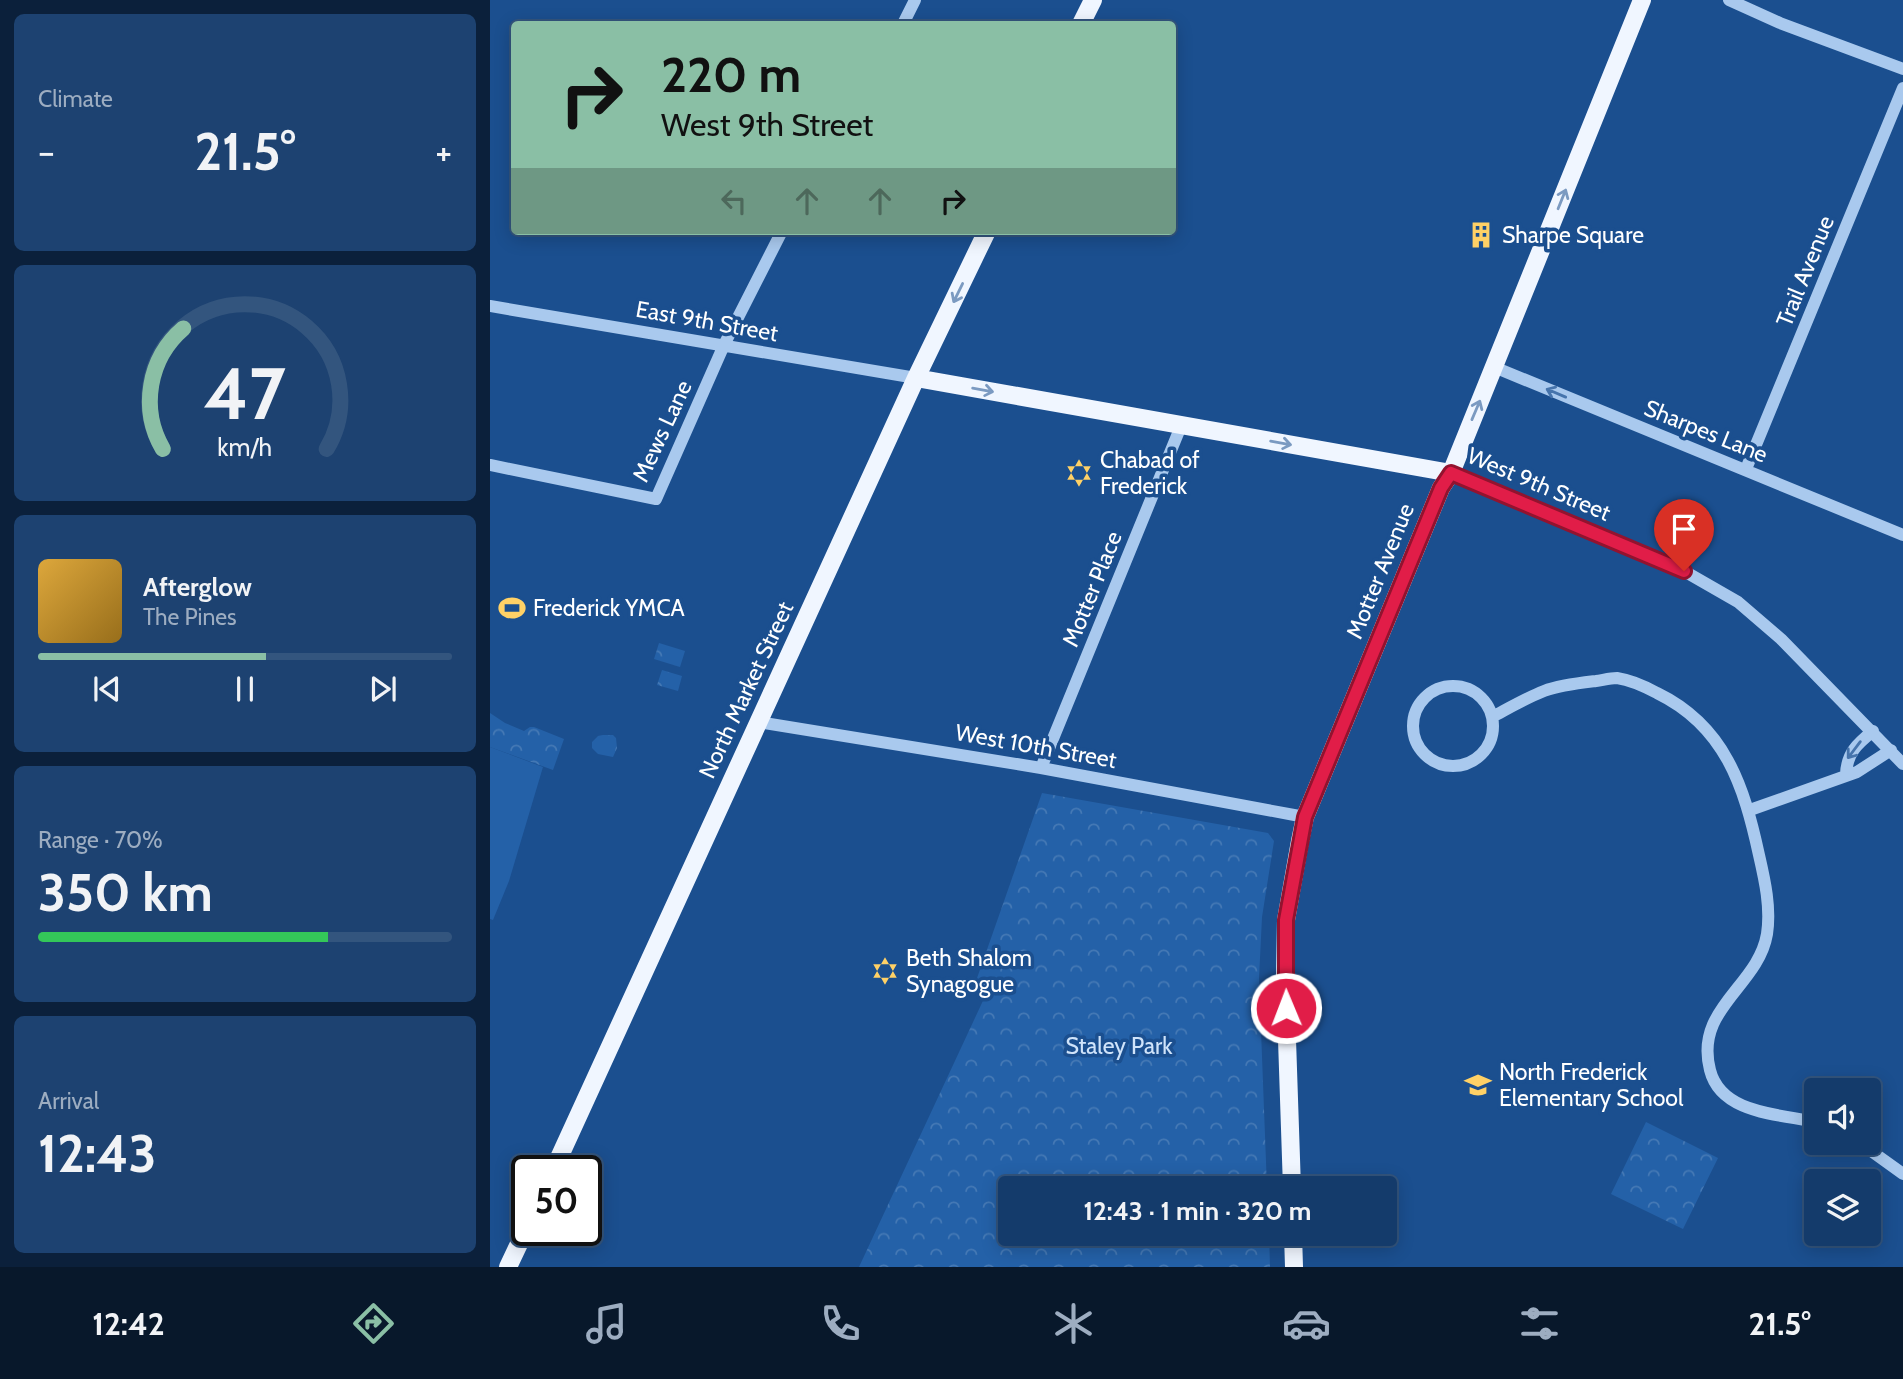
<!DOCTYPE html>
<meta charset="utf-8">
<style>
:root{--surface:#143b6b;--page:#1d4271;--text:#f1f3f6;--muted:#9dadc1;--line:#33557e;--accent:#8abfa5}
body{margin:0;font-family:Cabin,sans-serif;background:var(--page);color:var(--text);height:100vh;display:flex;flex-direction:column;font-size:26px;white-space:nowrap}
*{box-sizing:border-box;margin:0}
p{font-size:23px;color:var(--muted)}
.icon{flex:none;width:38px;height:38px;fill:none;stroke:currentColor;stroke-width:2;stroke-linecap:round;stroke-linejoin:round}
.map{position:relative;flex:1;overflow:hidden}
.sheet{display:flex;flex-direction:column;gap:14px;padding:14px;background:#0b203b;width:490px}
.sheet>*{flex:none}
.banner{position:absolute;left:21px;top:21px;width:665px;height:214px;border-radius:7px;box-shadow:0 4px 18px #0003,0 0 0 2px var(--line);background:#8abfa5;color:#111;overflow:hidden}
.controls{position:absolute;left:1314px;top:1078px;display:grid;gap:14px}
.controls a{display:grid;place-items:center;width:77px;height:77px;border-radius:7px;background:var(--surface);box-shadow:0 4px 18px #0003,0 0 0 2px var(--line);font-size:35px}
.speed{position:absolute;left:21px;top:1155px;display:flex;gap:14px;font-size:35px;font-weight:700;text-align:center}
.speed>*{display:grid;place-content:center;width:91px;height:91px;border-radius:50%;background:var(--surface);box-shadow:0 4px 18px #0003,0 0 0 2px var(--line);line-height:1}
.speed .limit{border:4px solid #111;border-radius:10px;background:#fff;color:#111}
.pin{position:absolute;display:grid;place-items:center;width:60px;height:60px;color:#fff;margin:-72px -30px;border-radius:50% 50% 50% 0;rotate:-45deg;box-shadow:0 0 7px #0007}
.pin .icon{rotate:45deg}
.me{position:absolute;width:77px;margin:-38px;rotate:359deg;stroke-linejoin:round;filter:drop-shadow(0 0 5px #0008)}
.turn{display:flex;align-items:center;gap:24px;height:147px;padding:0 35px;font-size:32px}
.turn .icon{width:91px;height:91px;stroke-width:2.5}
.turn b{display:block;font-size:49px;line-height:60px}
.lanes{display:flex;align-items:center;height:66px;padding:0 35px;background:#0003;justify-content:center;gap:35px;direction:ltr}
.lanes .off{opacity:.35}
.big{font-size:52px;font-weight:700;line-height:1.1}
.sheet .widget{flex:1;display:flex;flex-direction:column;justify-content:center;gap:10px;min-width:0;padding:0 24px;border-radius:10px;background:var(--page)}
.sheet .dial{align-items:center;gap:0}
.dial svg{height:182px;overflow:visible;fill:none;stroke:var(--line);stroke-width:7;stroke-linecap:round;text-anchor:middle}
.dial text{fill:var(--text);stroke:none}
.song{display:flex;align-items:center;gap:21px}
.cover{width:84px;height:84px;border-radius:10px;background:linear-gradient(135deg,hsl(40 70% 55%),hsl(40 70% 35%))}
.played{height:7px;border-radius:4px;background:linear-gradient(90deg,var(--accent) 55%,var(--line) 55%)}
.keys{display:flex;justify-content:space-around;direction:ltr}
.heat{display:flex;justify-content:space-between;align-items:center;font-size:38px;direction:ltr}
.charge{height:10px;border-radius:5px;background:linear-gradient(90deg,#34c759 70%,var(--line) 0)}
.trip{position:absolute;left:508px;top:1176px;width:399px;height:70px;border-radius:7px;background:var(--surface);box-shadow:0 4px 18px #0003,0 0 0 2px var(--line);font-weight:700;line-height:70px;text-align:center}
.menu{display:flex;height:112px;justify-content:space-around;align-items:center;background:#08182b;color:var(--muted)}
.menu .icon{width:49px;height:49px}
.menu .selected{color:var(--accent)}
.menu b{font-size:32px;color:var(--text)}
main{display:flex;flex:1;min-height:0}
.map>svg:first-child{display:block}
.grass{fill:#2461a8}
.park{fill:url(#park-crowns)}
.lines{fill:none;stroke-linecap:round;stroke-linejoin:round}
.minor{stroke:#a9c9ee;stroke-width:12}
.major{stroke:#f0f6ff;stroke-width:18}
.oneway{stroke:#7b9ac1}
.oneway2{stroke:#4674ac}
.route-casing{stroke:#92132f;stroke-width:18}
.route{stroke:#e11d48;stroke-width:12}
.labels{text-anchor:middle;stroke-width:7;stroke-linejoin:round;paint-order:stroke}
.poi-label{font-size:23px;fill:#fff;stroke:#1b4f8f;text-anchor:start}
.street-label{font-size:23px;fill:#fff;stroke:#1b4f8f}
.park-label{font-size:23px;fill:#cfe3fa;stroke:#1b4f8f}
</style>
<main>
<section class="sheet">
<div class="widget"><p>Climate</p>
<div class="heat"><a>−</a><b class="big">21.5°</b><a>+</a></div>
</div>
<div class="widget dial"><svg viewBox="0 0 100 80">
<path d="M14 69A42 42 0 1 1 86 69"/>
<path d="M14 69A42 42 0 0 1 23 16" stroke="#8abfa5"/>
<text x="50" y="56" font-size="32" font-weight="700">47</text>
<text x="50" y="72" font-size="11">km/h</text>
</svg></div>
<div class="widget">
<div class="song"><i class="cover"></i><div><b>Afterglow</b><p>The Pines</p></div></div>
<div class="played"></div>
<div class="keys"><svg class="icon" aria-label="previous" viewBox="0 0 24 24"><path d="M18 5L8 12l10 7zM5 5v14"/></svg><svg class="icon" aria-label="pause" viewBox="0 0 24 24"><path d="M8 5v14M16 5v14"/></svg><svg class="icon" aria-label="next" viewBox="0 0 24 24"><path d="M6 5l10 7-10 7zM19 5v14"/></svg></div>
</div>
<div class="widget"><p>Range · 70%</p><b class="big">350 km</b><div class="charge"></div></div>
<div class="widget"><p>Arrival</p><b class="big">12:43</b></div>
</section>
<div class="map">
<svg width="1413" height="1267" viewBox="0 0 1413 1267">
<defs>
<pattern id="park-crowns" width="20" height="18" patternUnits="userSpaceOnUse" patternTransform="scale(1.75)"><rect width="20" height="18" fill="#2461a8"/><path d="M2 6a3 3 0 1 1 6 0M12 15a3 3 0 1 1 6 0" fill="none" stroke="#4579b5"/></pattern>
</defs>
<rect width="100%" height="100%" fill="#1b4f8f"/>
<path class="grass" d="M0 747 53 767 19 881 3 920 0 919Z"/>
<path class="park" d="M169 643 195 651 190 667 164 659Z
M172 670 192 676 188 691 167 685Z
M0 713 15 723 34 731 40 727H44L74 739 63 770 0 747Z
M113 735H123L126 738 127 748 123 757 108 754 102 748V742L108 736Z
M552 793 778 833 784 841 772 917 769 978 777 1188H520V1234H779L780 1267H369L498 990 486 981Z
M1156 1122 1228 1158 1193 1229 1121 1194Z"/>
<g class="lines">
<path class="minor" d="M1239 0 1290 23 1413 69
M413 24 425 0
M0 306 426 378
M1004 367 1413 535
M0 465 166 499 234 345 292 231
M1256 469 1413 88
M961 473 1194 571 1248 602 1291 639 1413 764
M923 726a40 40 0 1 1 80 0a40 40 0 1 1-80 0Z
M1002 717C1019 708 1036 698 1054 691 1070 685 1089 683 1106 681 1113 680 1120 678 1127 678 1141 680 1154 686 1167 693 1235 726 1254 786 1269 855 1275 881 1281 908 1277 934 1268 987 1204 1008 1220 1070 1231 1114 1289 1114 1326 1122
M268 722 551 768 815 817
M551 768 691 426
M1356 774C1357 753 1367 744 1383 731
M1260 810 1367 772 1401 750
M1370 1143 1413 1174"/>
<path class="major" d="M591 24 603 0
M426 378 961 473
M63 1171 426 378 497 231
M802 1188 795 980 796 920 810 841 815 817 951 488 961 473 1152 0
M803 1234 804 1267
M18 1267 37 1227"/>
</g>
<defs><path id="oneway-shaft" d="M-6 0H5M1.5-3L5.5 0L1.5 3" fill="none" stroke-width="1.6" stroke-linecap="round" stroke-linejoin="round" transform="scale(1.75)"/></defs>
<g class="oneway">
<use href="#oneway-shaft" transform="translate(1072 199) rotate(-68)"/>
<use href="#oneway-shaft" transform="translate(468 293) rotate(116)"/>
<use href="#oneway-shaft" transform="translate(493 390) rotate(10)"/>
<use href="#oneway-shaft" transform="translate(986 410) rotate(-67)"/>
<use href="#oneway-shaft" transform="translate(791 443) rotate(10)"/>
</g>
<g class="oneway2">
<use href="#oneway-shaft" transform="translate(1066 393) rotate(-157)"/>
<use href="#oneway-shaft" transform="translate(1364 750) rotate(127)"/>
</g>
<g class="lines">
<g class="route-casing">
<path id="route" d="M796 1008V920L815 817 951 488 961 473 1194 571"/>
</g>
<use href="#route" class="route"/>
</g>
<defs>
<g id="building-bare" transform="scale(2.1)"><path d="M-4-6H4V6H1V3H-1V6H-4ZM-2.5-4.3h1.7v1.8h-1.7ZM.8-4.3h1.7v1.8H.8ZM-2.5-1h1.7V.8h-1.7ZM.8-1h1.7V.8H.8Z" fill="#ffd166" stroke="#1b4f8f" stroke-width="2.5" paint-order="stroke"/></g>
<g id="synagogue-bare" transform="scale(2.1)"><path d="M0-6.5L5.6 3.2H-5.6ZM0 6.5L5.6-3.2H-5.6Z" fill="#ffd166" stroke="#1b4f8f" stroke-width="2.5" paint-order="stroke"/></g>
<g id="stadium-bare" transform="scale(2.1)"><path d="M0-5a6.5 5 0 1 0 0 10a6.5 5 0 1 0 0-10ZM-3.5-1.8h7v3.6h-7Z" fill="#ffd166" stroke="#1b4f8f" stroke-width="2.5" paint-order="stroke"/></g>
<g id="school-bare" transform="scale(2.1)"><path d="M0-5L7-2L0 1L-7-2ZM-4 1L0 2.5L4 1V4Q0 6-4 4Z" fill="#ffd166" stroke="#1b4f8f" stroke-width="2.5" paint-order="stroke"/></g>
</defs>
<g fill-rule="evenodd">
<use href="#building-bare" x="991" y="235"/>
<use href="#synagogue-bare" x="589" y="473"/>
<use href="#stadium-bare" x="22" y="608"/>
<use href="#synagogue-bare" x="395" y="971"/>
<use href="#school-bare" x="988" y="1085"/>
</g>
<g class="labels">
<g class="poi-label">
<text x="1012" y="243">Sharpe Square</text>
<text x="610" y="468">Chabad of<tspan x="610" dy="26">Frederick</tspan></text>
<text x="43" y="616">Frederick YMCA</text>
<text x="416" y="966">Beth Shalom<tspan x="416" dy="26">Synagogue</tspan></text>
<text x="1009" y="1080">North Frederick<tspan x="1009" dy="26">Elementary School</tspan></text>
</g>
<g class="street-label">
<text transform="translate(1315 271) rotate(-68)" y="8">Trail Avenue</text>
<text transform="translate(217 321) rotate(10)" y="8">East 9th Street</text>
<text transform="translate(172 431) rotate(-65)" y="8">Mews Lane</text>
<text transform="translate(1216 431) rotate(22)" y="8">Sharpes Lane</text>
<text transform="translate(1049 484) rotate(23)" y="8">West 9th Street</text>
<text transform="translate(890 571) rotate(-68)" y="8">Motter Avenue</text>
<text transform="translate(602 589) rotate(-68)" y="8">Motter Place</text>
<text transform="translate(256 690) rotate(-65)" y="8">North Market Street</text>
<text transform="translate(546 746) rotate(10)" y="8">West 10th Street</text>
</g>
<g class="park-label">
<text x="629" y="1054">Staley Park</text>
</g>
</g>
</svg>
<div class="controls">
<a><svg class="icon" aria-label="sound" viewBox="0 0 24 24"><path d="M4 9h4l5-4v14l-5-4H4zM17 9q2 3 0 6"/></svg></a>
<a><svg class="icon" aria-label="layers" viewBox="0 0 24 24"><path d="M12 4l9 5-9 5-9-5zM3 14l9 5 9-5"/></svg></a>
</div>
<div class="speed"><div class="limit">50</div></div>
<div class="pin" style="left:1194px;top:571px;background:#d93025"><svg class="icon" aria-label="arrive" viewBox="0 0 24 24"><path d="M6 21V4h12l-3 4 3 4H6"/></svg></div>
<svg class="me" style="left:796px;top:1008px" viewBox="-20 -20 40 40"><circle r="17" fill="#e11d48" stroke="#fff" stroke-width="3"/><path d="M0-11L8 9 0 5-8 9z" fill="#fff"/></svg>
<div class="trip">12:43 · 1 min · 320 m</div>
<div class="banner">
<div class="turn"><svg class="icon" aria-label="right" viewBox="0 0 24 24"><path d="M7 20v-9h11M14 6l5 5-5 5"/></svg><div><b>220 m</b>West 9th Street</div></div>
<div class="lanes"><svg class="icon off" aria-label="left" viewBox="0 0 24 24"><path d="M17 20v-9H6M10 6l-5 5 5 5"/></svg><svg class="icon off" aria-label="ahead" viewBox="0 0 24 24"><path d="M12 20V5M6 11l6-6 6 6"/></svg><svg class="icon off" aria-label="ahead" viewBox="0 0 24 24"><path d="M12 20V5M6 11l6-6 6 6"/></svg><svg class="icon" aria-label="right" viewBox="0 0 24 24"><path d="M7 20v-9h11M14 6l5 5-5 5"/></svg></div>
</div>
</div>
</main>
<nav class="menu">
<b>12:42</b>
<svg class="icon selected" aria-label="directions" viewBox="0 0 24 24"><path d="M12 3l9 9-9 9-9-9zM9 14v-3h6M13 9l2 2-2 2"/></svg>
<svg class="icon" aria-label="music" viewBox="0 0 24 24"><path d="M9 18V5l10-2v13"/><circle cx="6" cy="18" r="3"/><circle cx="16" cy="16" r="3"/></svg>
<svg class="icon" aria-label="phone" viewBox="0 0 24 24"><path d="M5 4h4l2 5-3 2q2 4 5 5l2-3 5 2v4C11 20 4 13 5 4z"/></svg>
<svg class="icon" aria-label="climate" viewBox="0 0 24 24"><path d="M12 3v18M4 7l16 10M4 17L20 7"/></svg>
<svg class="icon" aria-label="car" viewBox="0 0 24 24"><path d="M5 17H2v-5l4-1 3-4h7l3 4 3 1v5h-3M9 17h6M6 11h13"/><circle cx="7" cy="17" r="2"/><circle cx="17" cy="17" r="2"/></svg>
<svg class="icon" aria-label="filters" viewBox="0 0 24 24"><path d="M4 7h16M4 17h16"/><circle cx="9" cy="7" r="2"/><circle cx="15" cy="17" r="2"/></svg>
<b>21.5°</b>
</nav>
